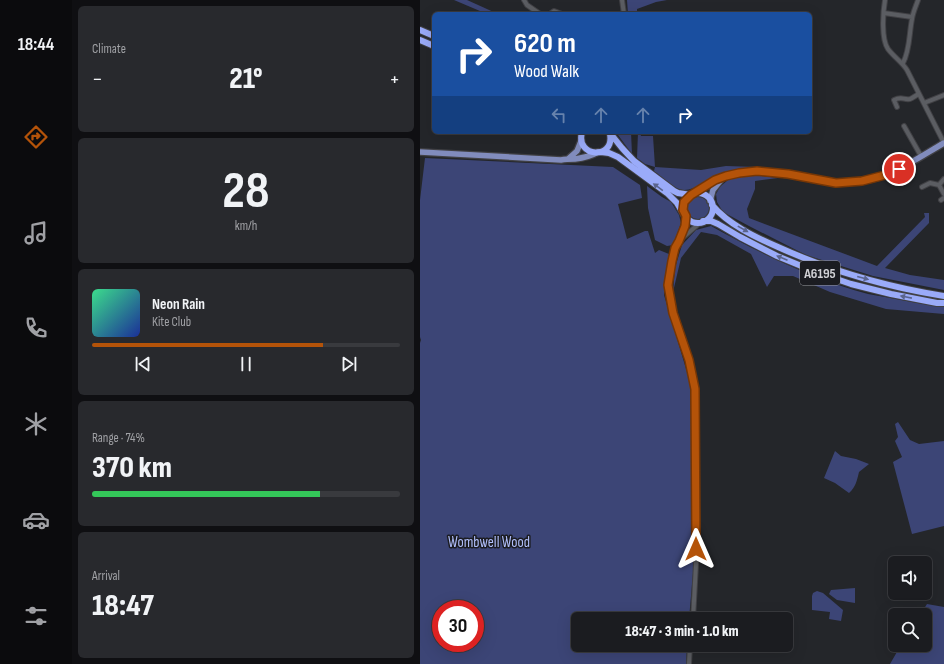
<!DOCTYPE html>
<meta charset="utf-8">
<style>
:root{--surface:#1b1c20;--page:#28292d;--text:#f1f3f6;--muted:#a0a1a5;--line:#393a3e;--accent:#b45309}
body{margin:0;font-family:"Sofia Sans Condensed",sans-serif;background:var(--page);color:var(--text);height:100vh;display:flex;flex-direction:column;font-size:15px;white-space:nowrap}
*{box-sizing:border-box;margin:0}
p{font-size:13px;color:var(--muted)}
.icon{flex:none;width:22px;height:22px;fill:none;stroke:currentColor;stroke-width:2;stroke-linecap:round;stroke-linejoin:round}
.map{position:relative;flex:1;overflow:hidden}
.sheet{display:flex;flex-direction:column;gap:6px;padding:6px;background:#0f0f12;width:348px}
.sheet>*{flex:none}
.top-card{position:absolute;left:12px;top:12px;width:380px;height:122px;border-radius:6px;box-shadow:0 4px 16px #0002,0 0 0 1px var(--line);background:#1a4fa0;color:#fff;overflow:hidden}
.buttons{position:absolute;left:468px;top:556px;display:grid;gap:8px}
.buttons a{display:grid;place-items:center;width:44px;height:44px;border-radius:6px;background:var(--surface);box-shadow:0 4px 16px #0002,0 0 0 1px var(--line);font-size:20px}
.speed{position:absolute;left:12px;top:600px;display:flex;gap:8px;font-size:20px;font-weight:700;text-align:center}
.speed>*{display:grid;place-content:center;width:52px;height:52px;border-radius:50%;background:var(--surface);box-shadow:0 4px 16px #0002,0 0 0 1px var(--line);line-height:1}
.speed .limit{border:6px solid #d22;background:#fff;color:#111}
.pin{position:absolute;display:grid;place-items:center;width:34px;height:34px;color:#fff;margin:-17px;border:2px solid #fff;border-radius:50%;box-shadow:0 1px 4px #0007}
.me{position:absolute;width:44px;margin:-22px;rotate:0deg;stroke-linejoin:round;filter:drop-shadow(0 0 3px #0008)}
.turn{display:flex;align-items:center;gap:14px;height:84px;padding:0 16px;font-size:18px}
.turn .icon{width:52px;height:52px;stroke-width:2.5}
.turn b{display:block;font-size:28px;line-height:34px}
.lanes{display:flex;align-items:center;height:38px;padding:0 16px;background:#0003;justify-content:center;gap:20px;direction:ltr}
.lanes .off{opacity:.35}
.big{font-size:30px;font-weight:800;line-height:1.1}
.sheet .card{flex:1;display:flex;flex-direction:column;justify-content:center;gap:6px;min-width:0;padding:0 14px;border-radius:6px;background:var(--page)}
.sheet .dial{align-items:center;gap:0}
.dial b{font-size:52px;line-height:1}
.song{display:flex;align-items:center;gap:12px}
.cover{width:48px;height:48px;border-radius:6px;background:linear-gradient(135deg,hsl(150 70% 55%),hsl(230 70% 35%))}
.played{height:4px;border-radius:2px;background:linear-gradient(90deg,var(--accent) 75%,var(--line) 75%)}
.keys{display:flex;justify-content:space-around;direction:ltr}
.heat{display:flex;justify-content:space-between;align-items:center;font-size:22px;direction:ltr}
.charge{height:6px;border-radius:3px;background:linear-gradient(90deg,#34c759 74%,var(--line) 0)}
.trip{position:absolute;left:151px;top:612px;width:222px;height:40px;border-radius:6px;background:var(--surface);box-shadow:0 4px 16px #0002,0 0 0 1px var(--line);font-weight:800;line-height:40px;text-align:center}
main{display:flex;flex:1;min-height:0}
.menu{display:flex;flex-direction:column;width:72px;justify-content:space-around;align-items:center;background:#0b0b0d;color:var(--muted)}
.menu .icon{width:28px;height:28px}
.menu .current{color:var(--accent)}
.menu b{font-size:18px;color:var(--text)}
.map>svg:first-child{display:block}
.green{fill:#3c4576;fill-rule:evenodd}
.lines{fill:none;stroke-linecap:round;stroke-linejoin:round}
.minor-casing{stroke:#414145;stroke-width:6}
.major-casing{stroke:#414145;stroke-width:8}
.highway-casing{stroke:#414145;stroke-width:8}
.minor{stroke:#5b5d62;stroke-width:4}
.major{stroke:#818cbd;stroke-width:5.5}
.highway{stroke:#9aabf9;stroke-width:6}
.oneway{fill:#5a648d}
.route-casing{stroke:#753606;stroke-width:10}
.route{stroke:#b45309;stroke-width:7}
.labels{text-anchor:middle;stroke-width:3;stroke-linejoin:round;paint-order:stroke}
.shield{fill:#1b1c21;stroke:#9a9b9f;stroke-width:1}
.shield-label{font-size:14px;font-weight:bold;fill:#d1d1d5}
.park-label{font-size:15px;fill:#b1bffb;stroke:#1b1c21}
</style>
<main>
<nav class="menu">
<b>18:44</b>
<svg class="icon current" aria-label="directions" viewBox="0 0 24 24"><path d="M12 3l9 9-9 9-9-9zM9 14v-3h6M13 9l2 2-2 2"/></svg>
<svg class="icon" aria-label="music" viewBox="0 0 24 24"><path d="M9 18V5l10-2v13"/><circle cx="6" cy="18" r="3"/><circle cx="16" cy="16" r="3"/></svg>
<svg class="icon" aria-label="phone" viewBox="0 0 24 24"><path d="M5 4h4l2 5-3 2q2 4 5 5l2-3 5 2v4C11 20 4 13 5 4z"/></svg>
<svg class="icon" aria-label="climate" viewBox="0 0 24 24"><path d="M12 3v18M4 7l16 10M4 17L20 7"/></svg>
<svg class="icon" aria-label="car" viewBox="0 0 24 24"><path d="M5 17H2v-5l4-1 3-4h7l3 4 3 1v5h-3M9 17h6M6 11h13"/><circle cx="7" cy="17" r="2"/><circle cx="17" cy="17" r="2"/></svg>
<svg class="icon" aria-label="filters" viewBox="0 0 24 24"><path d="M4 7h16M4 17h16"/><circle cx="9" cy="7" r="2"/><circle cx="15" cy="17" r="2"/></svg>
</nav>
<section class="sheet">
<div class="card"><p>Climate</p>
<div class="heat"><a>−</a><b class="big">21°</b><a>+</a></div>
</div>
<div class="card dial"><b>28</b><p>km/h</p></div>
<div class="card">
<div class="song"><i class="cover"></i><div><b>Neon Rain</b><p>Kite Club</p></div></div>
<div class="played"></div>
<div class="keys"><svg class="icon" aria-label="previous" viewBox="0 0 24 24"><path d="M18 5L8 12l10 7zM5 5v14"/></svg><svg class="icon" aria-label="pause" viewBox="0 0 24 24"><path d="M8 5v14M16 5v14"/></svg><svg class="icon" aria-label="next" viewBox="0 0 24 24"><path d="M6 5l10 7-10 7zM19 5v14"/></svg></div>
</div>
<div class="card"><p>Range · 74%</p><b class="big">370 km</b><div class="charge"></div></div>
<div class="card"><p>Arrival</p><b class="big">18:47</b></div>
</section>
<div class="map">
<svg width="524" height="664" viewBox="0 0 524 664">
<rect width="100%" height="100%" fill="#24262a"/>
<path class="green" d="M34 0H47L78 14H67Z
M207 0H247L236 2 217 9V14H208Z
M196 132H211L212 154 198 135Z
M218 132H220L221 136H233L235 167 281 170 306 166 337 167C324 169 312 170 300 174 289 178 275 191 263 190 254 189 242 177 234 171L235 167 225 164 217 158Z
M5 158 193 167 220 185 222 198 198 204 207 239 225 231H228L235 253 239 250 249 254 244 295 272 389 273 573 269 619H158V645H267L266 664H0V343L1 340 0 337V200ZM21 609H55V643H21Z
M333 175 358 178 335 181V189L327 209 329 218 457 266 505 217 504 213H509V223L465 268 490 275 524 280V290L453 276 386 255 329 226 303 212 297 202 296 194 300 187 309 179Z
M227 186 242 197 251 202 259 215 261 223 253 245 247 246 235 240 228 208Z
M267 208a11 11 0 1 1 22 0a11 11 0 1 1-22 0Z
M291 226C341 254 393 279 448 294 457 296 467 297 476 299 492 302 508 305 524 307V314L466 309 410 292 373 276H354L347 287 331 254 297 235 281 232 261 258 253 292 255 268 262 245 276 230Z
M478 422 490 440 499 444 524 441V526L492 534 473 462 482 457 475 441 478 437 475 424Z
M415 451 421 456 436 459 449 464 439 472C437 480 436 487 429 493L415 483 404 478Z
M435 588V603L417 600 409 594 411 590Z
M397 591 403 593 423 610 421 621 409 619 410 612 392 610V596L393 593Z
M507 604 524 607V664H470L481 645H505V615H500Z"/>
<g class="lines">
<g class="minor-casing">
<path id="minor" d="M104 0 107 5 120 14
M202 0 204 14
M465 0C463 12 461 39 468 49 474 57 482 62 487 70L524 143
M464 13 492 17
M130 14 134 11 142 14
M483 63C490 50 489 34 492 19 493 12 496 6 498 0
M504 103 524 95
M477 107 474 100C482 96 483 100 490 99 493 98 496 95 499 94
M484 126 501 156
M519 185 524 194
M502 187 510 183 519 185 524 179
M521 200 524 198
M265 216V225L259 241 255 248 252 261 248 285 253 313 269 360 275 389 276 564 273 619
M260 240 281 222
M269 664 270 645"/>
</g>
<g class="major-casing">
<path id="major" d="M0 152 141 160C146 159 150 159 155 159 163 158 171 156 178 152
M148 159 157 151 161 141
M273 194C283 187 293 180 305 176 334 167 364 174 393 179 400 180 409 183 417 183 425 183 433 182 441 181 472 177 498 158 524 143
M290 201 293 190 301 180"/>
</g>
<g class="highway-casing">
<path id="highway" d="M0 30 14 36
M0 40 14 46
M162 132C155 158 195 160 190 134
M190 133 202 148 214 161 254 191 258 193 271 195
M181 152 189 153 198 157 247 193 257 203 264 215
M263 208a15 15 0 1 1 30 0a15 15 0 1 1-30 0Z
M292 205C309 225 335 237 358 247 411 271 467 287 524 296
M283 221H291L298 224 320 237 357 256 396 272 431 284 471 294 517 303H524"/>
</g>
<use href="#minor" class="minor"/>
<use href="#major" class="major"/>
<use href="#highway" class="highway"/>
</g>
<defs><path id="oneway-solid" d="M-6-.8H1V-3.2L6.5 0L1 3.2V.8H-6Z"/></defs>
<g class="oneway">
<use href="#oneway-solid" transform="translate(238 187) rotate(-144)"/>
<use href="#oneway-solid" transform="translate(323 229) rotate(29)"/>
<use href="#oneway-solid" transform="translate(362 258) rotate(-157)"/>
<use href="#oneway-solid" transform="translate(443 278) rotate(15)"/>
<use href="#oneway-solid" transform="translate(486 297) rotate(-169)"/>
</g>
<g class="lines">
<g class="route-casing">
<path id="route" d="M276 549 275 389 269 360 253 313 248 285 252 261 255 248 259 241 265 226 266 216 263 210 264 202 271 195 295 180 306 176 319 173 337 171 368 174 416 183 442 181 465 175 479 169"/>
</g>
<use href="#route" class="route"/>
</g>
<g class="labels">
<rect class="shield" x="380" y="261" width="40" height="24" rx="3"/>
<g class="shield-label">
<text x="400" y="278">A6195</text>
</g>
<g class="park-label">
<text x="69" y="547">Wombwell Wood</text>
</g>
</g>
</svg>
<div class="buttons">
<a><svg class="icon" aria-label="sound" viewBox="0 0 24 24"><path d="M4 9h4l5-4v14l-5-4H4zM17 9q2 3 0 6"/></svg></a>
<a><svg class="icon" aria-label="search" viewBox="0 0 24 24"><circle cx="10" cy="10" r="6"/><path d="M15 15l6 6"/></svg></a>
</div>
<div class="speed"><div class="limit">30</div></div>
<div class="pin" style="left:479px;top:169px;background:#d93025"><svg class="icon" aria-label="arrive" viewBox="0 0 24 24"><path d="M6 21V4h12l-3 4 3 4H6"/></svg></div>
<svg class="me" style="left:276px;top:549px" viewBox="-20 -20 40 40"><path d="M0-17L14 15 0 8-14 15z" fill="#b45309" stroke="#fff" stroke-width="4"/></svg>
<div class="trip">18:47 · 3 min · 1.0 km</div>
<div class="top-card">
<div class="turn"><svg class="icon" aria-label="right" viewBox="0 0 24 24"><path d="M7 20v-9h11M14 6l5 5-5 5"/></svg><div><b>620 m</b>Wood Walk</div></div>
<div class="lanes"><svg class="icon off" aria-label="left" viewBox="0 0 24 24"><path d="M17 20v-9H6M10 6l-5 5 5 5"/></svg><svg class="icon off" aria-label="ahead" viewBox="0 0 24 24"><path d="M12 20V5M6 11l6-6 6 6"/></svg><svg class="icon off" aria-label="ahead" viewBox="0 0 24 24"><path d="M12 20V5M6 11l6-6 6 6"/></svg><svg class="icon" aria-label="right" viewBox="0 0 24 24"><path d="M7 20v-9h11M14 6l5 5-5 5"/></svg></div>
</div>
</div>
</main>
